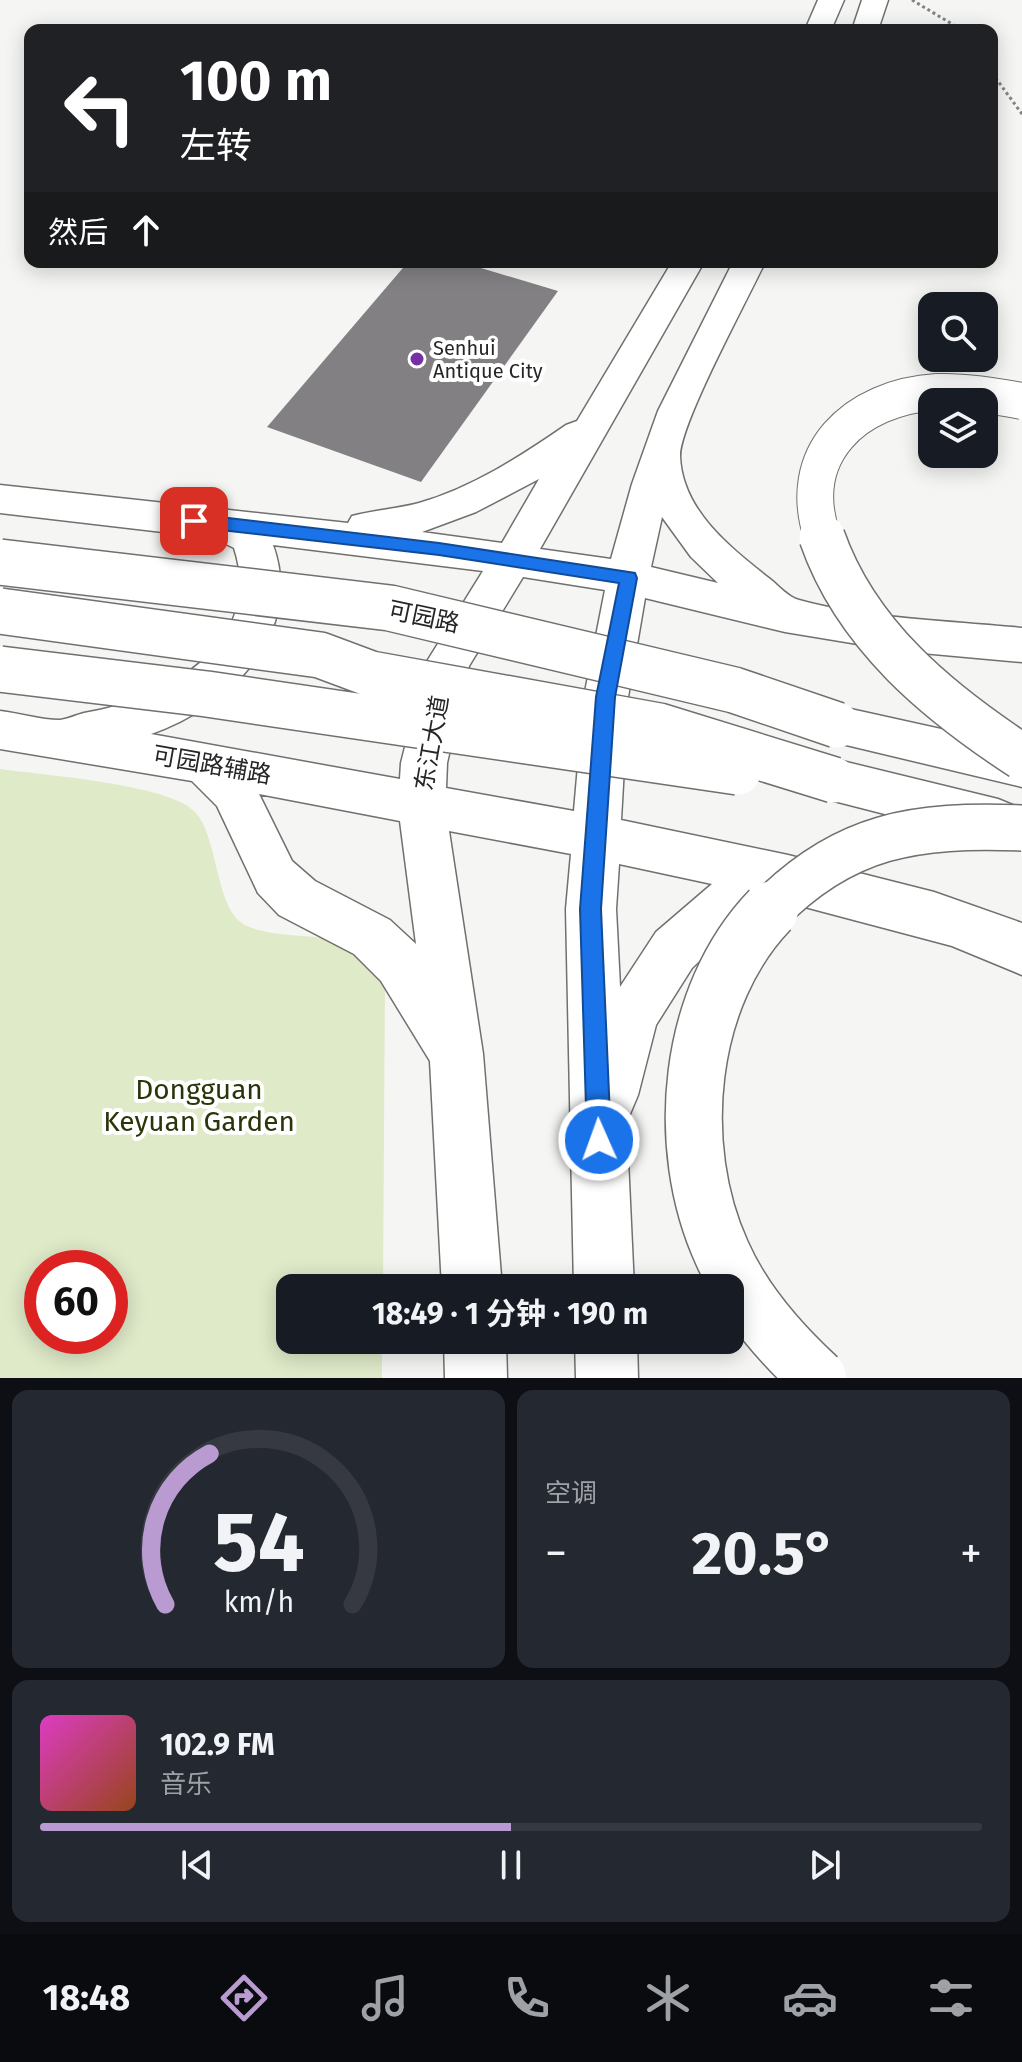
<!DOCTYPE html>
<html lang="zh">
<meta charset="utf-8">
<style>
:root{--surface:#171b24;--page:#242831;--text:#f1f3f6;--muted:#9ea1a6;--line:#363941;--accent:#ba9bd1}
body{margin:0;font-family:"Fira Sans","Noto Sans SC",sans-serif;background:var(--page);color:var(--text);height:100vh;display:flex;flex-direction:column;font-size:30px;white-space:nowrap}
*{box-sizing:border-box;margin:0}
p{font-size:26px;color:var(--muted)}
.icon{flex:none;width:44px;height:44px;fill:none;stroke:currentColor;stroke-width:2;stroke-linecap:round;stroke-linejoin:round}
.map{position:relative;height:1378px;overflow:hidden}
.details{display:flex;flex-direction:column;gap:12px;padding:12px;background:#0d0f14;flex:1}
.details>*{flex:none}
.banner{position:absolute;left:24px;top:24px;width:974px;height:244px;border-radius:16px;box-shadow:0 4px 20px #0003;background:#202124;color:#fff;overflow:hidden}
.buttons{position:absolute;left:918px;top:292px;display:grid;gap:16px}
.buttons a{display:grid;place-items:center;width:80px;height:80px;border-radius:16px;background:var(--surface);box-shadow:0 4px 20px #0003;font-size:40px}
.speed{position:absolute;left:24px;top:1250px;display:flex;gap:16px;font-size:40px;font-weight:700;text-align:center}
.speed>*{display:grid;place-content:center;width:104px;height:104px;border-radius:50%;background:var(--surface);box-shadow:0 4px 20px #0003;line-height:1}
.speed .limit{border:12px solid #d22;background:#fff;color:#111}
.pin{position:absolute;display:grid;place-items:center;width:68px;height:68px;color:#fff;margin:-34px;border-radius:16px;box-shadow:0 4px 12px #0006}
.me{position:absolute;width:88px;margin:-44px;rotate:358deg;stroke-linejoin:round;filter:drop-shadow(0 0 6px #0008)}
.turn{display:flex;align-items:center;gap:28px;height:168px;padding:0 24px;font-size:36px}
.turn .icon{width:104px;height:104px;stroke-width:2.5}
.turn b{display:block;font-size:56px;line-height:68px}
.then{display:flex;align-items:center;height:76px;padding:0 24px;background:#0003;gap:16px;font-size:30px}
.big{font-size:60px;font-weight:700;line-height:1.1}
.details .widget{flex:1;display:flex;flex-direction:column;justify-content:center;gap:12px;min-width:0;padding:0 28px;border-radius:16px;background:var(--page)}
.details .dial{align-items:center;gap:0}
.dial svg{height:208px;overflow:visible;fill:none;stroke:var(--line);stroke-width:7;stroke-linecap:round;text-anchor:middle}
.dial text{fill:var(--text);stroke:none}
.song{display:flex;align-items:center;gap:24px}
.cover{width:96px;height:96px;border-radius:12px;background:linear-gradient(135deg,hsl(310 70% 55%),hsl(20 70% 35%))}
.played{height:8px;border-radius:4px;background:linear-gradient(90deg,var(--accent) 50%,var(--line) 50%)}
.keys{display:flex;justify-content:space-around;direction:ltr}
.heat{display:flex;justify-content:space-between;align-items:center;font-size:44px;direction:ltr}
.details .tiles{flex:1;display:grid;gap:12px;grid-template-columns:1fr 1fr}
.widget:last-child{grid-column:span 2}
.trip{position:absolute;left:276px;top:1274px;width:468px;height:80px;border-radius:16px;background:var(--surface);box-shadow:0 4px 20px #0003;font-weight:700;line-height:80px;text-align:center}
.menu{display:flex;height:128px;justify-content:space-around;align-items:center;background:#090b0e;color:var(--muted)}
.menu .icon{width:56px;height:56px}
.menu .selected{color:var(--accent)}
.menu b{font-size:36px;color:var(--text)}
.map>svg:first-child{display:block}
.green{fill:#dfeac9;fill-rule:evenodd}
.building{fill:#828083}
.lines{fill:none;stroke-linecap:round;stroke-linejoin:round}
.primary-casing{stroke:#70716e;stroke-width:3}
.path{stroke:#838482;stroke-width:3;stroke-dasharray:3 3;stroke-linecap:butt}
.primary{fill:#fff;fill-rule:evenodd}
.primary-bridge-far2-casing{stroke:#70716e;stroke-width:38;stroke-linecap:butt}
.primary-bridge-far1-casing{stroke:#70716e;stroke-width:48;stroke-linecap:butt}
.primary-bridge-casing{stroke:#70716e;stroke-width:59;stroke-linecap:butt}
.primary-bridge-far2{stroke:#fff;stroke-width:36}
.primary-bridge-far1{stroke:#fff;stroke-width:45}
.primary-bridge{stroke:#fff;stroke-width:56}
.route{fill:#1a73e8;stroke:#114b97;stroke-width:2}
.poi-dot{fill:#7730a4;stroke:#fff;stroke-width:3}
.labels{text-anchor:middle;stroke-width:8;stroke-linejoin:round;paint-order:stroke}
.far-poi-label{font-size:20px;fill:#262725;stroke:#fff;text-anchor:start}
.street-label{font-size:24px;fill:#262725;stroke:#fff}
.near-park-label{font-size:28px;fill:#2a3509;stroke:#fff}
</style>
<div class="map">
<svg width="1022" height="1378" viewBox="0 0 1022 1378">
<rect width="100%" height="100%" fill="#f5f6f3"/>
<path class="green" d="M0 769C41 775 170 784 195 812 220 839 214 911 247 926 281 941 331 930 360 950 370 957 378 975 385 985L383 1288H290V1340H382V1378H0ZM42 1268H110V1336H42Z"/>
<path class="building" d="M408 262H461L558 291 421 482 267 427Z"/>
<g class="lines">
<g class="primary-casing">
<path id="primary" d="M818 0H844L831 30H805Z
M862 0H888L878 30H852Z
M672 262H704L540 549 611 559 632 484 658 411 733 262H765C748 299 680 423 680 456 682 511 731 548 770 579 779 586 789 598 799 600 867 619 952 621 1022 628V662L900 651 785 632 645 598 628 697 621 820 788 855 934 892 1022 923V975L952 946 786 902 742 920 692 968 656 1025 638 1095 630 1114 626 1116 634 1288H574L566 909 571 854 449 831 483 1054 502 1288H442L430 1061 381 981 354 954 279 915 258 893 217 806 192 781 0 749V711C19 713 41 720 60 720 68 719 76 715 84 713 164 700 266 645 234 548L214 538 0 513V485L348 523 352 516C374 510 397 509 419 503 472 488 521 456 566 425L577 421ZM539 479 502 543 422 532 476 512ZM662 517 691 557 718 583 651 567ZM273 545 483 571 426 663 401 763 400 779 151 734C229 707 305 634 273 545ZM523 577 605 590 584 697 574 811 446 788 447 763 469 666ZM259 794 400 821 416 944 390 920 315 881 292 861ZM619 864 712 884 656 932 620 987 616 909Z
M837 706 1022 747V787L821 739 815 725 821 711Z
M834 759 998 799 1015 806 1022 821 1015 836 998 843 834 801 818 795 811 780 818 765Z
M444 1340H506L507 1378H445Z
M575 1340H637L638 1378H576Z"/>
</g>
<path class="path" d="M912 0 962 30
M992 73 1022 114"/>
<use href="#primary" class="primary"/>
<g class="primary-bridge-far2-casing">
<path id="primary-bridge-far2" d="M823 539C793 454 855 397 937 392 965 391 994 396 1022 401"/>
</g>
<g class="primary-bridge-far1-casing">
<path id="primary-bridge-far1" d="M822 537C856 635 938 702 1022 757
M0 562 390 608 734 690 837 725
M0 611 320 655 371 674 659 726 834 780
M0 669 207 694 738 772
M768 912C844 834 916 824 1022 828"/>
</g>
<g class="primary-bridge-casing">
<path id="primary-bridge" d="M770 910C687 996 673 1146 722 1253 743 1301 780 1343 818 1378"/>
</g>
<use href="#primary-bridge-far2" class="primary-bridge-far2"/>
<use href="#primary-bridge-far1" class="primary-bridge-far1"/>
<use href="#primary-bridge" class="primary-bridge"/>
</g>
<path class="route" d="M194 514 439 543 635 573 637 578 615 697 601 909 611 1140 607 1148 599 1151 591 1148 587 1140 580 909 596 697 619 583 439 555 194 527 185 521Z"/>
<circle class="poi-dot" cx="417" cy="359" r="8"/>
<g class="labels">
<g class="far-poi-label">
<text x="433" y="355">Senhui<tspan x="433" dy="23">Antique City</tspan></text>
</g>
<g class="street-label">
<text transform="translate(424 617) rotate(12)" y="8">可园路</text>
<text transform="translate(432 743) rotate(-80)" y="8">东江大道</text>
<text transform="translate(212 765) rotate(10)" y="8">可园路辅路</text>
</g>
<g class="near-park-label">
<text x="199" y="1099">Dongguan<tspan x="199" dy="32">Keyuan Garden</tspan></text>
</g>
</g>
</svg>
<div class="buttons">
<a><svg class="icon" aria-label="search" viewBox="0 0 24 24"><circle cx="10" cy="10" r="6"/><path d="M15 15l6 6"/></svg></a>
<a><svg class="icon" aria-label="layers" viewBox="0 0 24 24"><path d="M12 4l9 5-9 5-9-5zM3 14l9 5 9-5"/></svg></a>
</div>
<div class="speed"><div class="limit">60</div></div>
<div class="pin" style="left:194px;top:521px;background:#d93025"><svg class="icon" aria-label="arrive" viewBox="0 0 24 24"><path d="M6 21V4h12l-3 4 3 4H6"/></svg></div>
<svg class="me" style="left:599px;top:1140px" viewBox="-20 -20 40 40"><circle r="17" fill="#1a73e8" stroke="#fff" stroke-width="3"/><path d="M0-11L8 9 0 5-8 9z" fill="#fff"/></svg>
<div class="trip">18:49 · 1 分钟 · 190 m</div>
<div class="banner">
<div class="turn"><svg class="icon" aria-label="left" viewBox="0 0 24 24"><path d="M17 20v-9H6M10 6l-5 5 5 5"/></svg><div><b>100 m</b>左转</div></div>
<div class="then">然后<svg class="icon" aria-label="ahead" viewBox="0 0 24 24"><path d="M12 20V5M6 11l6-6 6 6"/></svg></div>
</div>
</div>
<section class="details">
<div class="tiles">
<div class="widget dial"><svg viewBox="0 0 100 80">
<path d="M14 69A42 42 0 1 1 86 69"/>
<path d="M14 69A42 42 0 0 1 31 11" stroke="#ba9bd1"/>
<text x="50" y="56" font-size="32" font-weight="700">54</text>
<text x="50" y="72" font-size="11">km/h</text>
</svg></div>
<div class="widget"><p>空调</p>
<div class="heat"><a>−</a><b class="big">20.5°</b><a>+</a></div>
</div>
<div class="widget">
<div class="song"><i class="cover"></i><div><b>102.9 FM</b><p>音乐</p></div></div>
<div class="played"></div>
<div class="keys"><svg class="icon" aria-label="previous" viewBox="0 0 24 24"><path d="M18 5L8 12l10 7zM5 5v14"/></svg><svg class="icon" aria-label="pause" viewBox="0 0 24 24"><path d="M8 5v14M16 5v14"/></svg><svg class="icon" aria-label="next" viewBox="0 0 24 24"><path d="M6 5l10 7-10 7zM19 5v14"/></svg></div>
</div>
</div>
</section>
<nav class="menu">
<b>18:48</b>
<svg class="icon selected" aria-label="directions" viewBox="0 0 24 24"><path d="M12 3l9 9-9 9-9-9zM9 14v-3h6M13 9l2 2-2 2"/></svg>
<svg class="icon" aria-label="music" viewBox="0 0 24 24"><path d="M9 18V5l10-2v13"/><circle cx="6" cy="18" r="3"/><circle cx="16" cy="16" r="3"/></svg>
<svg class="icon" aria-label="phone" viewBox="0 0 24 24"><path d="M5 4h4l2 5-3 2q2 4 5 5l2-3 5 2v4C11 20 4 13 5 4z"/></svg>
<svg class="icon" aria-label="climate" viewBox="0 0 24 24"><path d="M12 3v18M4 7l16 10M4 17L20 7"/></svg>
<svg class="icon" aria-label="car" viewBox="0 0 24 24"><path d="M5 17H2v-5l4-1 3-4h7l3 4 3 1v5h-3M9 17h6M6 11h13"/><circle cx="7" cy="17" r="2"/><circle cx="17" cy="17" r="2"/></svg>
<svg class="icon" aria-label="filters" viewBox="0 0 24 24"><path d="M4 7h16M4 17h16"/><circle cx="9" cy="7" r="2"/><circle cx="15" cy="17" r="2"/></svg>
</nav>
